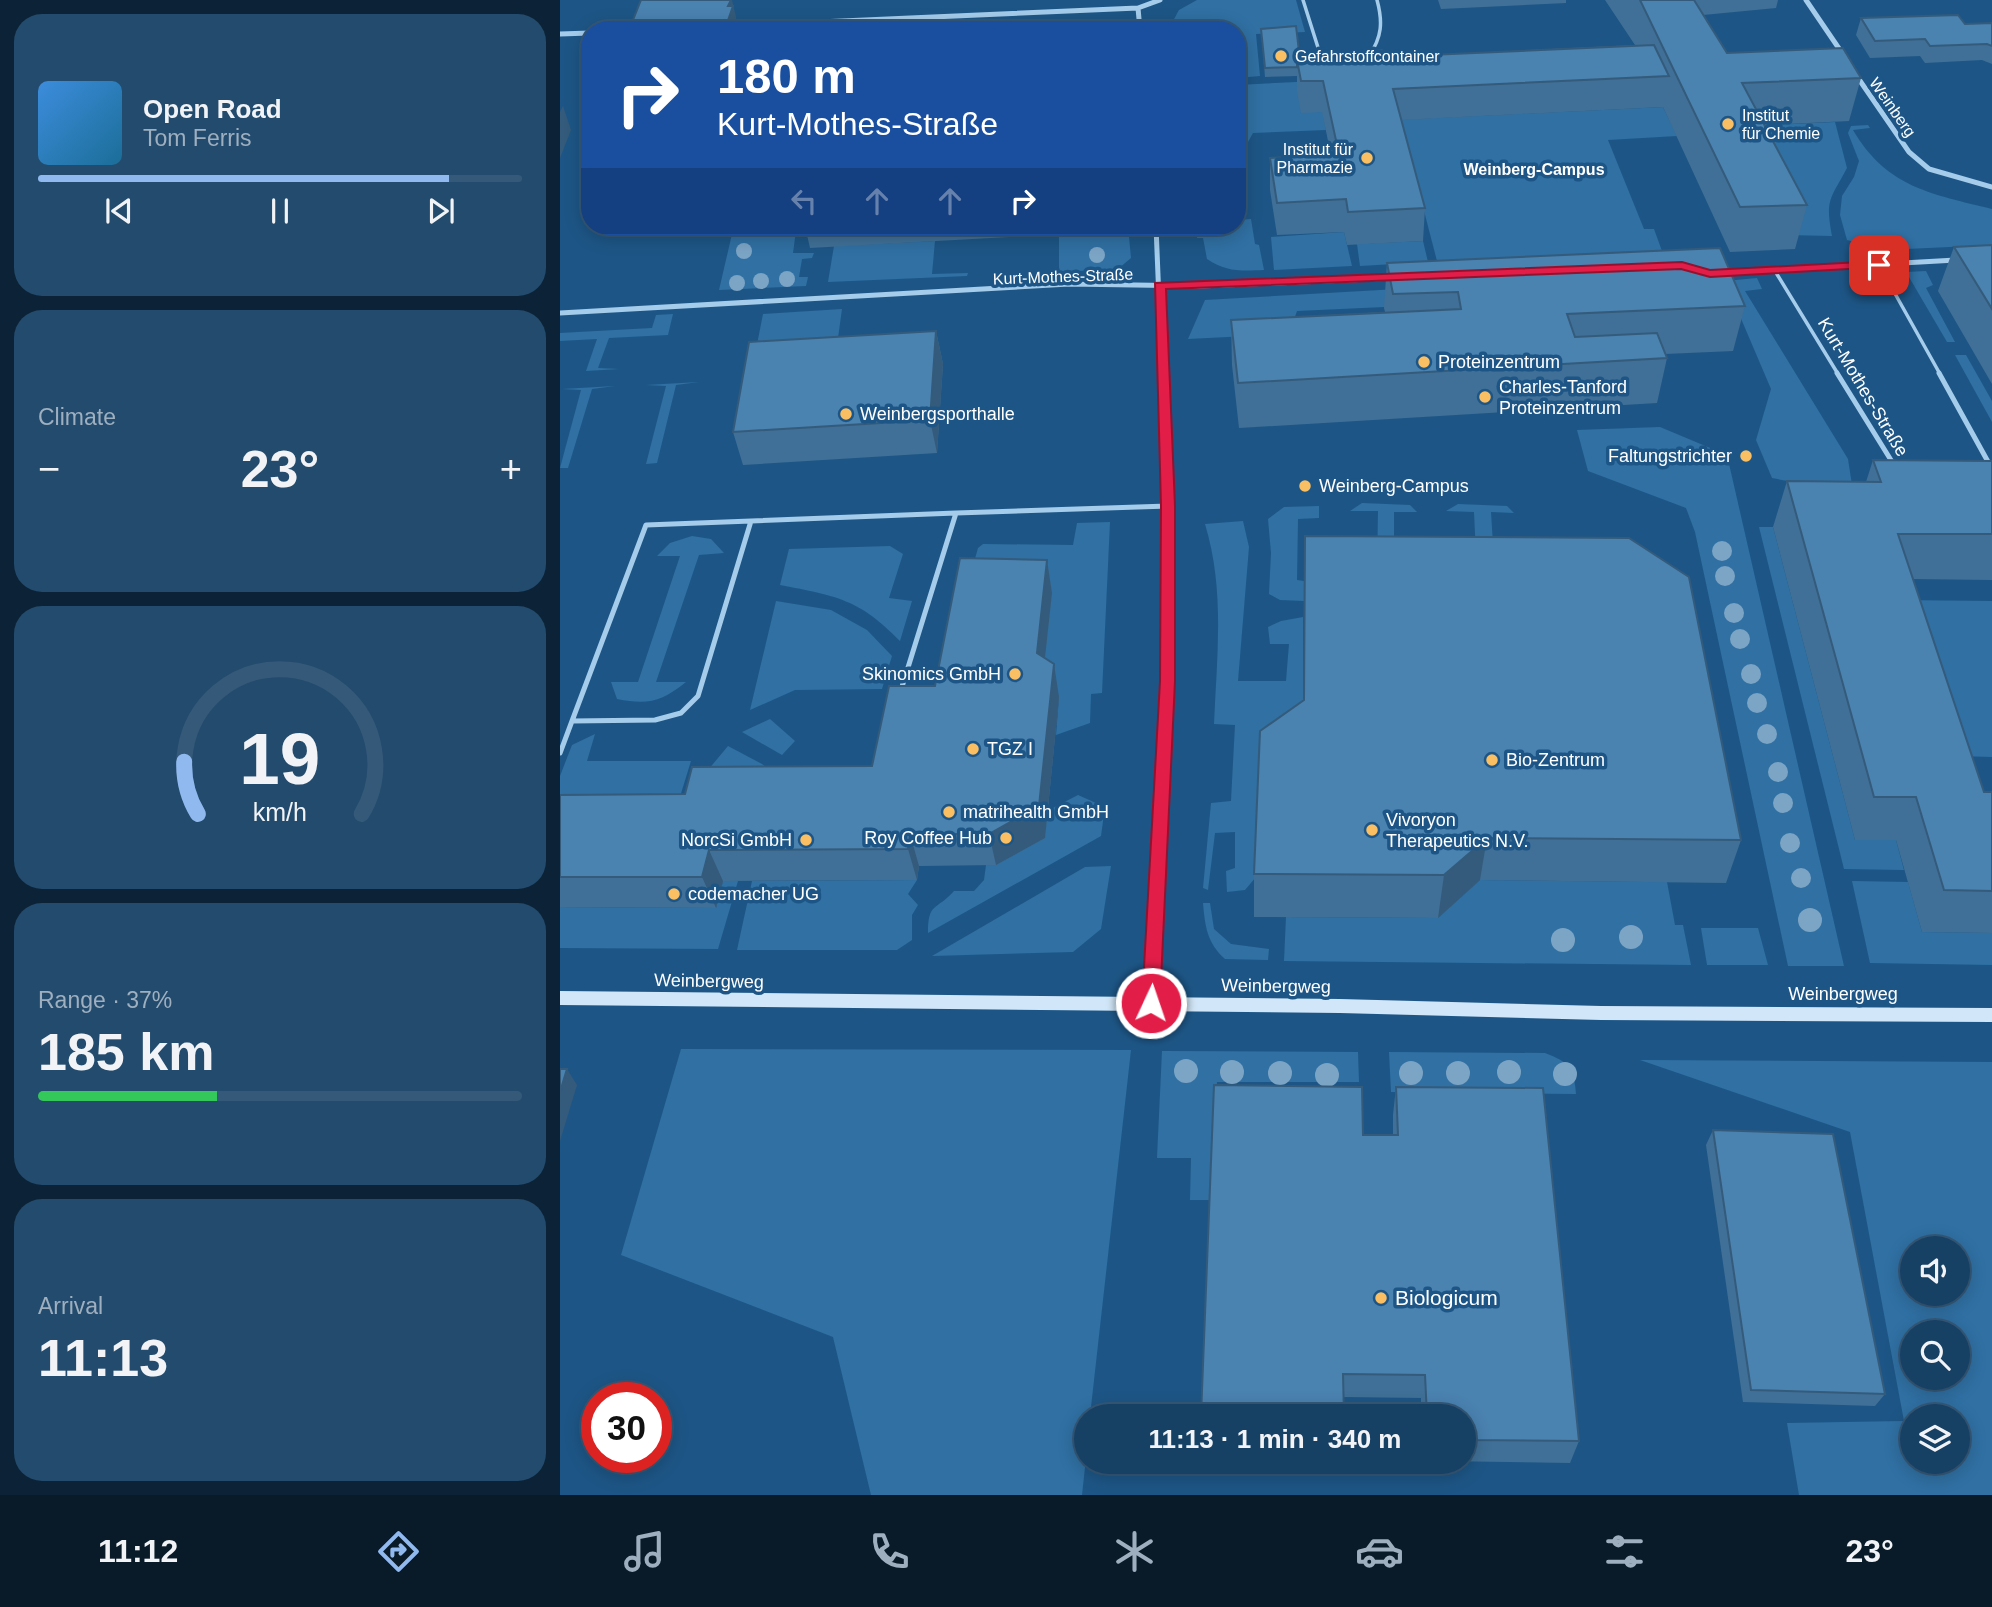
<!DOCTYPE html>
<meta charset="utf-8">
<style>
:root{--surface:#164064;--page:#234b6d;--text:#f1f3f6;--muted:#9eafbf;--line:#355978;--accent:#90b9f0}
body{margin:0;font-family:Arial,sans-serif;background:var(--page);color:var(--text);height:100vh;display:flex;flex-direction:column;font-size:26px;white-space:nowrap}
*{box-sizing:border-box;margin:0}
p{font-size:23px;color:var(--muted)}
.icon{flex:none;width:38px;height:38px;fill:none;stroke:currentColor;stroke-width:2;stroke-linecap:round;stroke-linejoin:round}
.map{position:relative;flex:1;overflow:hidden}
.sheet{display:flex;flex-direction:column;gap:14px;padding:14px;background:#0c2337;width:560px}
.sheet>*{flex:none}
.guide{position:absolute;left:21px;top:21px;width:665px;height:214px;border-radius:28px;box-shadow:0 4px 18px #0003,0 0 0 2px var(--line);background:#1a4fa0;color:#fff;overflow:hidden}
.buttons{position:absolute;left:1340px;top:1236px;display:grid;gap:14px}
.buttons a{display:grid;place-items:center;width:70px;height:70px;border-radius:50%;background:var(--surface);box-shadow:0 4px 18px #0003,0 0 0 2px var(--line);font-size:35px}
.speed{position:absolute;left:21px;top:1382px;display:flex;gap:14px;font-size:35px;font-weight:700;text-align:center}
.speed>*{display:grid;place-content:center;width:91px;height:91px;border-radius:50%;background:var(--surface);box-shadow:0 4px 18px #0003,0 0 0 2px var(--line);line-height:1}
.speed .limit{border:10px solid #d22;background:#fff;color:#111}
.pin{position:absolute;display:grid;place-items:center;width:60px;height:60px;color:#fff;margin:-30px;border-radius:14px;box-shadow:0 4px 10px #0006}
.me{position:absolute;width:77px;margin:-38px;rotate:3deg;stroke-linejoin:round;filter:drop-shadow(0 0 5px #0008)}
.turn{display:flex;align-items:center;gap:24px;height:147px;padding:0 21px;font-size:32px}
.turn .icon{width:91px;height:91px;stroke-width:2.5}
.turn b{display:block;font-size:49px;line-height:60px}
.lanes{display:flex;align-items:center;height:66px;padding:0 21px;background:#0003;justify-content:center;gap:35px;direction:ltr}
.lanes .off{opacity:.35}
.big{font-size:52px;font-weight:700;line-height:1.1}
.sheet .card{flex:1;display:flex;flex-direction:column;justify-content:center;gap:10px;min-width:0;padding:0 24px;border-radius:28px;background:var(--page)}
.sheet .dial{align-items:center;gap:0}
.dial svg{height:182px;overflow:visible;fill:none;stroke:var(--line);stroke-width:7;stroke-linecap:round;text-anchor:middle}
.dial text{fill:var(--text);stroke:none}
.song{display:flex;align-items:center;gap:21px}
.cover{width:84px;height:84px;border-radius:10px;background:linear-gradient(135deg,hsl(210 70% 55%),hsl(200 70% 35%))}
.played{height:7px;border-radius:4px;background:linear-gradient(90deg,var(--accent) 85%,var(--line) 85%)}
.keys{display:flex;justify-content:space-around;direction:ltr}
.heat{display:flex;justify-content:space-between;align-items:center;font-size:38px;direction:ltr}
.charge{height:10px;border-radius:5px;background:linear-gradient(90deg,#34c759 37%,var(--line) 0)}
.trip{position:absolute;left:514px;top:1404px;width:402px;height:70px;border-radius:35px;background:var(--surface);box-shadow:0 4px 18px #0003,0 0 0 2px var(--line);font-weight:700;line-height:70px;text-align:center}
.tabs{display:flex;height:112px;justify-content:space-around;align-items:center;background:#091a28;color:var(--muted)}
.tabs .icon{width:49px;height:49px}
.tabs .selected{color:var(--accent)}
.tabs b{font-size:32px;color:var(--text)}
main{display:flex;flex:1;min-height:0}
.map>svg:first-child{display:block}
.green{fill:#3070a3;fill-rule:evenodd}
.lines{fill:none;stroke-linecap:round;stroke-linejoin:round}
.lane-far1{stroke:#a5cceb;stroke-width:3.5}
.lane{stroke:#a5cceb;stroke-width:5}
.street-far2{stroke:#a5cceb;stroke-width:5}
.street-far1{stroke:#a5cceb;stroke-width:6}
.street{stroke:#a5cceb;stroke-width:9}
.secondary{fill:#d1e6f8;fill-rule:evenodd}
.tree{fill:#7ca4c5}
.wall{fill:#407097}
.shaded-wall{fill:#345b7b}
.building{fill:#4a82b0;stroke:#345b7b;stroke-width:2}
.route{fill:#e11d48;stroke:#92132f;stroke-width:2}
.poi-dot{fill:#fabf63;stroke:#1d5686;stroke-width:2.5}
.labels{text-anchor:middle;stroke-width:7;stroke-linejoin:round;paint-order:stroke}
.far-poi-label{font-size:16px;fill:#fff;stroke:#1d5686;text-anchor:start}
.far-street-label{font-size:16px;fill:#fff;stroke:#1d5686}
.far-neighbourhood-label{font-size:16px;font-weight:bold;fill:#fff;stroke:#1d5686}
.poi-label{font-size:18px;fill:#fff;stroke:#1d5686;text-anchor:start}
.street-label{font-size:18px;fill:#fff;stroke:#1d5686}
.near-poi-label{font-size:21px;fill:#fff;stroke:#1d5686;text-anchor:start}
</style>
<main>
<section class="sheet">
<div class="card">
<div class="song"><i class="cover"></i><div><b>Open Road</b><p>Tom Ferris</p></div></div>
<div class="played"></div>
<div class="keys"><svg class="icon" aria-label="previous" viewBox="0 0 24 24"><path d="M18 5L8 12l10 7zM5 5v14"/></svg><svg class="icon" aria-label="pause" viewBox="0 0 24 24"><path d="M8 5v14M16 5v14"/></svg><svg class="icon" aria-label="next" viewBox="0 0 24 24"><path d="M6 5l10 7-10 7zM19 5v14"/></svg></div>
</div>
<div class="card"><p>Climate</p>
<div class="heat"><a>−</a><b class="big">23°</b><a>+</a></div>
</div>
<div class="card dial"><svg viewBox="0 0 100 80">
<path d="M14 69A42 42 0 1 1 86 69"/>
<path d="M14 69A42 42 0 0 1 8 46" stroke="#90b9f0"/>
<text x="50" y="56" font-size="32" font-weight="700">19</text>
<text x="50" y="72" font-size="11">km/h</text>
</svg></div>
<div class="card"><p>Range · 37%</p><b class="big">185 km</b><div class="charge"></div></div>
<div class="card"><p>Arrival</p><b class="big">11:13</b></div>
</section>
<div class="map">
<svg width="1432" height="1495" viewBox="0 0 1432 1495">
<rect width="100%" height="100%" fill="#1d5686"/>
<path class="green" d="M637 0H736L745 32 696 34 700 76 677 78V30H608L619 10Z
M532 19 554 30H284L291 28Z
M757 81 766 130 693 133 683 151H677V85Z
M1103 107 1117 136 1048 140 1084 229H1094L1102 251 877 261 863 207 831 120Z
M1275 122 1287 168C1270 200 1265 199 1272 236L1227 235 1173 127Z
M1308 125 1310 128 1293 130C1327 188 1372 194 1432 209V245L1325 250 1287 240 1280 215 1282 196 1294 177 1299 161 1288 133 1291 126Z
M691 219 695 244 699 245 704 270C681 271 666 272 647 259L643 238H637L639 226H677V220Z
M523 226H568L571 258 558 269 499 272V235L523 234Z
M236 231 233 253H254L252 258 242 259 239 277H248L246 286 159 290 172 234Z
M784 232 792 266 714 270 711 237Z
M375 241 372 274 408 273 407 276 268 282 274 246Z
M863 241 868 262 800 266 797 244Z
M1366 271 1373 285 1366 288 1395 342H1387L1346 272Z
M1102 274 1112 294 737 311 729 334 628 339 645 300Z
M1197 278 1202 289 1185 291 1288 459 1292 485H1248L1212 478 1196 440 1211 389 1165 281Z
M282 309 274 367 192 370 203 314Z
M113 314 108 335 49 338 38 368 59 369 26 371 37 339 0 341V333L92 328 96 315Z
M1395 355H1406L1432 401V422Z
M139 382 116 385 97 463 86 464 106 386 86 385Z
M55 386 32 389 8 468H0L21 390 2 389Z
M1100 427 1167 455 1284 966H1228L1135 532 1126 508 1028 471 1017 430Z
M802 503 850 505 857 512H834V576L817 575 818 511H790Z
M898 504 947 506 954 513 931 512 935 576H917L914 512 886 511Z
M759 506V518L738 519 737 580 744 581V601L720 600 709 594 711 553 708 519 724 507Z
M683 521 689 547 678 681H726L729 644H710L708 627 721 621 743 617V744L696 877 685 890 667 892 666 871 675 868V832L655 833 648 890 643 888 651 803 671 801 675 725 654 724C657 655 665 590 645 524Z
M550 522 542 693 531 694 530 723 496 735 499 697 406 591 418 548 423 544 513 545 517 523Z
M1199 527H1213L1295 840H1336L1344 870 1284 869Z
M132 536 151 539 164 553 139 555 96 682H126C101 702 88 705 57 699L51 682H78L120 556H97L110 543Z
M330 546 343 554 329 598 352 601 340 641C299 599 277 596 220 585L229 549Z
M1336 600 1432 601V757L1396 756Z
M216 601 271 610 307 630 332 656 322 689 235 690 190 710Z
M210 719 235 741 222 755 182 732Z
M35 734 27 761H131L111 826 0 827V776L12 745Z
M168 746 202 764 207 768 148 770Z
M518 795 545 807 541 836 368 933C368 902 376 911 394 891H414L424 880 426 865 487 811Z
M551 866 541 929 513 952 372 956 525 867Z
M357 880 348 894 358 905 352 915V940L337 950H177L192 881Z
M920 880 1107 882 1115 925H1123L1131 965 724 961 726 917 878 918Z
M163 881H178L158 949 0 948V907L156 908Z
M1292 881 1348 882 1362 932 1432 933V965L1310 963Z
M643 903H650L654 929 671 944 709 949 708 960 665 959C647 943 645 926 643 903Z
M1141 928H1198L1208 965H1147Z
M121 1049 571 1050 530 1416H527V1449L522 1495H311L273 1337 61 1255Z
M602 1051 798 1052 799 1082H657L653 1200H630L631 1158H597Z
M829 1052 985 1053C1009 1062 1014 1068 1016 1094L831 1092Z
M1080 1060 1432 1062V1495H1239L1227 1423 1344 1421 1290 1132ZM1353 1248H1398V1293H1353ZM1353 1332H1398V1377H1353ZM1353 1416H1398V1461H1353Z"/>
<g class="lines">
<path class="lane-far1" d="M743 0 761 57
M251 30 252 22
M809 56C822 37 823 22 817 0
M1319 265 1380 374
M1215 271 1278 374"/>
<path class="lane" d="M1277 373 1334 465
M1379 373 1432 469
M191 521 396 513
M191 521 138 696 121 713 95 720 12 721 86 525Z
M341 690 396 513 608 506
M0 753 12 721"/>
<path class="street-far2" d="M1246 0 1282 53
M578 8 580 30
M169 26 578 8 600 0
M0 34 30 33
M1296 75 1349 152 1369 169 1432 187
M596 226 602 374
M1164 273 1396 260
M0 313 509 284 640 286 835 278"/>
<path class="street-far1" d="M598 861 608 681V506L602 373"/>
<path class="street" d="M591 1003 599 859"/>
<path class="secondary" d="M0 991 780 999 1041 1006 1432 1008V1022L1041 1020 780 1013 0 1005Z"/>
</g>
<g class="tree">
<circle cx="184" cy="251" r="8"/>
<circle cx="537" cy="255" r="8"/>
<circle cx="227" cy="279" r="8"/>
<circle cx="201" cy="281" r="8"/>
<circle cx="177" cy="283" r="8"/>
<circle cx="1162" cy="551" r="10"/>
<circle cx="1165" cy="576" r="10"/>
<circle cx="1174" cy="613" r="10"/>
<circle cx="1180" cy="639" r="10"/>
<circle cx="1191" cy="674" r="10"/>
<circle cx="1197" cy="703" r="10"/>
<circle cx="1207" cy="734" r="10"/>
<circle cx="1218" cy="772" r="10"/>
<circle cx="1223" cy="803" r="10"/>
<circle cx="1230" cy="843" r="10"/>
<circle cx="1241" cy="878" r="10"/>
<circle cx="1250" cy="920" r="12"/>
<circle cx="1071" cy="937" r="12"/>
<circle cx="1003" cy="940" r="12"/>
<circle cx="626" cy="1071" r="12"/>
<circle cx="672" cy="1072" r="12"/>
<circle cx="949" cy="1072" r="12"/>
<circle cx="720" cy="1073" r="12"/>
<circle cx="851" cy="1073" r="12"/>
<circle cx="898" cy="1073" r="12"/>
<circle cx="1005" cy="1074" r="12"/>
<circle cx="767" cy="1075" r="12"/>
</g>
<path class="wall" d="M878 0H1006V3L881 9Z
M1045 0H1218L1216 8 1143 15 1167 53 1301 78 1289 121 1205 125 1247 205 1235 249 1170 252 1103 107 841 120 865 208 863 241 787 245 784 232 717 235 710 190V158L771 155 762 112 741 113 737 91V76L705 77 701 29 740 60 758 59V53L824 57 1075 45Z
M1301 18 1405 24 1432 23V64L1422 60 1365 63 1360 56 1310 58 1296 35Z
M245 226H469V236L250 248Z
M1432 245V384L1378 291 1394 247Z
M827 263 1185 306 1173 351 1105 354 1107 358 1097 403 679 428 672 365 671 320 825 312 824 308Z
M376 331 383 364 377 453 183 465 173 432Z
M1313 460 1432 461V580L1353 579 1424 792H1432V933L1362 932 1336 840H1295L1213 527 1227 481 1306 482Z
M487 560 492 593 485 658 499 697 485 838 436 865 359 866 357 880 163 881 156 908 0 907V795L125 794 312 766Z
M743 700 1181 840 1166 883 920 880 878 918 694 917V874Z
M836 1087 1019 1441 1010 1463 882 1461H905V1416H861V1398L784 1397 641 1416 803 1135H833V1115Z
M1153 1130 1325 1394 1315 1406 1183 1402 1146 1145Z"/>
<path class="shaded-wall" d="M171 0H172L179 30H165L168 6Z
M3 106 11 130 0 158V112Z
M376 331 383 364 377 453 370 420Z
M487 560 492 593 482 685 477 653Z
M494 664 499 697 485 838 436 865 429 834Z
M350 834 359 866 357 880 348 849Z
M927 838 920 880 878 918 884 875Z
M149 850 163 881 156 908 142 877Z
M7 1069 17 1085 0 1141V1092Z"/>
<path class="building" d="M81 0H171L168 6H173L165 29 161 30H69Z
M1080 0H1134L1167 53 1283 48 1301 78 1182 83 1247 205 1180 207Z
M1398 15 1405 24 1432 23V46L1427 44 1370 46 1365 39 1315 41 1301 18Z
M736 26 740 60H737V67L705 68 701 29Z
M1094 45 1109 76 833 89 865 208 788 212 786 199 717 203 710 158 779 154 763 81H741L737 60 759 59 758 53 822 50 824 57Z
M1432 245V309L1394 247Z
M1160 248 1185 306 1007 314 1015 337 1097 333 1107 358 678 383 671 320 901 309 898 292 833 294 827 263Z
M376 331 370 420 173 432 189 342Z
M1313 460 1432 461V534H1338L1424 792H1432V891L1384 890 1356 797H1314L1227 481 1321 482Z
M745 536 1069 538 1129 577 1181 840 927 838 884 875 694 874 700 731 744 700Z
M400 558 487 560 477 653 494 664 479 806 429 834H350L348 849 149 850 142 877H0V795L125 794 132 767 312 766 329 686H375Z
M0 1069H7L0 1092Z
M654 1085 802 1087 803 1135H838L836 1087 983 1088 1019 1441 905 1440V1416H867L865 1375 783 1374 784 1416H641Z
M1153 1130 1273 1134 1325 1394 1191 1390Z"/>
<path class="route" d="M1319 261 1325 265 1323 267 1150 277 1121 269 606 289 615 506V681L600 1003 597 1009 591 1011 584 1009 582 1003 600 681 601 506 595 283 1122 262 1150 270Z"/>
<g class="poi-dot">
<circle cx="721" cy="56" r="7"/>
<circle cx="1168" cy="124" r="7"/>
<circle cx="807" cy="158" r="7"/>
<circle cx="864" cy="362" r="7"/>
<circle cx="925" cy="397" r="7"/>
<circle cx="286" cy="414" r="7"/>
<circle cx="1186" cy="456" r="7"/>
<circle cx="745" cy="486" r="7"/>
<circle cx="455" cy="674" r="7"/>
<circle cx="413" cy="749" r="7"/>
<circle cx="932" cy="760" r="7"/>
<circle cx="389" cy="812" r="7"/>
<circle cx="812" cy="830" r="7"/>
<circle cx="446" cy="838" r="7"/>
<circle cx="246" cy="840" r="7"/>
<circle cx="114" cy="894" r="7"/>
<circle cx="821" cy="1298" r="7"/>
</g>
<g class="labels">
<g class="far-poi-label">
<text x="735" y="62">Gefahrstoffcontainer</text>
<text x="1182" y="121">Institut<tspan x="1182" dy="18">für Chemie</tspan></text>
<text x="793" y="155" text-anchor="end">Institut für<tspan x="793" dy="18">Pharmazie</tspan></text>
</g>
<g class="far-street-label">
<text transform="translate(1333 107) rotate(55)" y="6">Weinberg</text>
<text transform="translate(503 276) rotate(-2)" y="6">Kurt-Mothes-Straße</text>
</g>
<g class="far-neighbourhood-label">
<text x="974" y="175">Weinberg-Campus</text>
</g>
<g class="poi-label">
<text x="878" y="368">Proteinzentrum</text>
<text x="939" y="393">Charles-Tanford<tspan x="939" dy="21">Proteinzentrum</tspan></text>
<text x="300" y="420">Weinbergsporthalle</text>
<text x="1172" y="462" text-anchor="end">Faltungstrichter</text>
<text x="759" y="492">Weinberg-Campus</text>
<text x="441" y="680" text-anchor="end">Skinomics GmbH</text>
<text x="427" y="755">TGZ I</text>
<text x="946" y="766">Bio-Zentrum</text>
<text x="403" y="818">matrihealth GmbH</text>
<text x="826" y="826">Vivoryon<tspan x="826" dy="21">Therapeutics N.V.</tspan></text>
<text x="432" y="844" text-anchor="end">Roy Coffee Hub</text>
<text x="232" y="846" text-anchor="end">NorcSi GmbH</text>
<text x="128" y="900">codemacher UG</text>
</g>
<g class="street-label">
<text transform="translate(1303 387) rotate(59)" y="6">Kurt-Mothes-Straße</text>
<text transform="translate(149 981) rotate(1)" y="6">Weinbergweg</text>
<text transform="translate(716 986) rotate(1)" y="6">Weinbergweg</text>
<text x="1283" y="1000">Weinbergweg</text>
</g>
<g class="near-poi-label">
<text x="835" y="1305">Biologicum</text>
</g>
</g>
</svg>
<div class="buttons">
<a><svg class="icon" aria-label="sound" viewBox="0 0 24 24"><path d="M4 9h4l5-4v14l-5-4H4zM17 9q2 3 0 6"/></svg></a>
<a><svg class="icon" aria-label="search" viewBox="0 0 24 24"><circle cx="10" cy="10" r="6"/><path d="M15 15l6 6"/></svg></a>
<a><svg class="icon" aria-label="layers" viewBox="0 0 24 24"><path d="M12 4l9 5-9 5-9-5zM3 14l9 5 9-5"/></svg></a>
</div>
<div class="speed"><div class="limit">30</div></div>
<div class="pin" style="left:1319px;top:265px;background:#d93025"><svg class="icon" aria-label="arrive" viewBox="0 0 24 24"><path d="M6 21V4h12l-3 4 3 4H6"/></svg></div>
<svg class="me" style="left:591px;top:1003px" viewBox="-20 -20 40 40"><circle r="17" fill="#e11d48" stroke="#fff" stroke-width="3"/><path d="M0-11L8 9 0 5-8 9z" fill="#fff"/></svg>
<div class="trip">11:13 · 1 min · 340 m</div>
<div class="guide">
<div class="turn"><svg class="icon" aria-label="right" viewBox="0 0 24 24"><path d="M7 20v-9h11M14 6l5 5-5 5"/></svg><div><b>180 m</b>Kurt-Mothes-Straße</div></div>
<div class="lanes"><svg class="icon off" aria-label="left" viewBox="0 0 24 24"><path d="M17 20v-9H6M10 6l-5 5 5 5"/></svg><svg class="icon off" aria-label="ahead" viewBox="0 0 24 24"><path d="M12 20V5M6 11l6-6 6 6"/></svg><svg class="icon off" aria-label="ahead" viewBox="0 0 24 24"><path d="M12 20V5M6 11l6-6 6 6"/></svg><svg class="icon" aria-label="right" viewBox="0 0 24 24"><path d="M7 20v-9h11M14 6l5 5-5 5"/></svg></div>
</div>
</div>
</main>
<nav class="tabs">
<b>11:12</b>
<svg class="icon selected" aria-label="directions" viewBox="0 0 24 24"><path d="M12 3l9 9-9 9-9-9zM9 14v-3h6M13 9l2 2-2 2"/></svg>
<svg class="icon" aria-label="music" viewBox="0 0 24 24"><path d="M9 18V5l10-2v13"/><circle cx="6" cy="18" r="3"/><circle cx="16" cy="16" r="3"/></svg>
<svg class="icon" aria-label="phone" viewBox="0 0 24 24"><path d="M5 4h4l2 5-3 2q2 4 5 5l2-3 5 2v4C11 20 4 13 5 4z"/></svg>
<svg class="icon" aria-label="climate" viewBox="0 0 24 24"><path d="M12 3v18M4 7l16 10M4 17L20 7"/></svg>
<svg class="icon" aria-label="car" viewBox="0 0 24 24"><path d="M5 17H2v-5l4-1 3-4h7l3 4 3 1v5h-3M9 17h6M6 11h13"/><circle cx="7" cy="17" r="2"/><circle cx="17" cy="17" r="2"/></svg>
<svg class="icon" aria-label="filters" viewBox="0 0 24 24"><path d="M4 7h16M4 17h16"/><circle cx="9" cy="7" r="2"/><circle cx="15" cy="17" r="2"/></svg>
<b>23°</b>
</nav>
